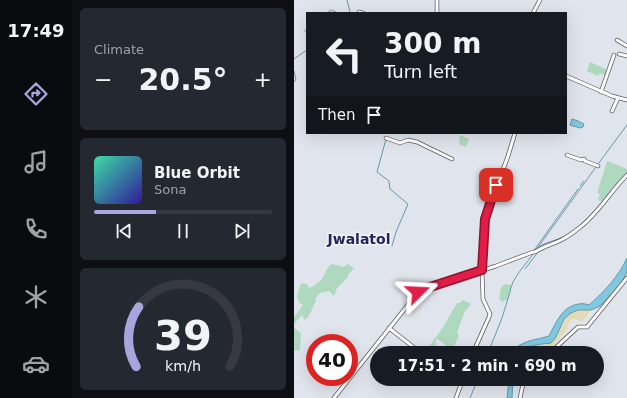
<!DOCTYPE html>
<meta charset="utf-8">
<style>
:root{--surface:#171b24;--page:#242831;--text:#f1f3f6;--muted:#9ea1a6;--line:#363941;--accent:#a8a5dc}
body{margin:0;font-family:"DejaVu Sans",sans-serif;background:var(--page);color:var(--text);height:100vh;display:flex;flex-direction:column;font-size:15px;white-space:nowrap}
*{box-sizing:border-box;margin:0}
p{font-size:13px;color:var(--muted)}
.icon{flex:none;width:22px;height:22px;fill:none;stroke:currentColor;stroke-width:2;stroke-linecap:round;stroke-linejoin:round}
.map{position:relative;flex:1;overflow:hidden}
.drawer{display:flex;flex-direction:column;gap:8px;padding:8px;background:#0d0f14;width:222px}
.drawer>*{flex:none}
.banner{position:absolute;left:12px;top:12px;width:261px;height:122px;border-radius:0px;box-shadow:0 4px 16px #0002;background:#171b24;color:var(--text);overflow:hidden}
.speed{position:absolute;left:12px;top:334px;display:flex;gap:8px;font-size:20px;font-weight:700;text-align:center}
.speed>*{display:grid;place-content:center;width:52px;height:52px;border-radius:50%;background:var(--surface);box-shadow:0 4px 16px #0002;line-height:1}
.speed .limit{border:6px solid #d22;background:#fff;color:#111}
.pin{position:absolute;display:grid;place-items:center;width:34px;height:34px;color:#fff;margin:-17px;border-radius:8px;box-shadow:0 2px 6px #0006}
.me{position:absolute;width:44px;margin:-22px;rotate:69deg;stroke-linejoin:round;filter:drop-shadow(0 0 3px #0008)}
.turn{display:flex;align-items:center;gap:14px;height:84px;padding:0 12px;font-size:18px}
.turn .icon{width:52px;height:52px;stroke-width:2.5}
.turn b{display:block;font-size:28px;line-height:34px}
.then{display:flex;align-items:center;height:38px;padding:0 12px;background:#0003;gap:8px;font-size:15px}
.big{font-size:30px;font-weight:800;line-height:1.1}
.drawer .tile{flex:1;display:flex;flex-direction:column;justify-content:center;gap:6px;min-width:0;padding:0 14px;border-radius:6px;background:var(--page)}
.drawer .dial{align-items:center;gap:0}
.dial svg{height:104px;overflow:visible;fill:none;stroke:var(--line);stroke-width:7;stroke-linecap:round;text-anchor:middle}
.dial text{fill:var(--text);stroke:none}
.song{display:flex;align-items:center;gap:12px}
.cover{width:48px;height:48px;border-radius:6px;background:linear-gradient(135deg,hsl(160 70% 55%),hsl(250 70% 35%))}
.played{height:4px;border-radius:2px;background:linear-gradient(90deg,var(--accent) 35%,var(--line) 35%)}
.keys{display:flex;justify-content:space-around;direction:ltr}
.heat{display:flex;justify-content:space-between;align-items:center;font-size:22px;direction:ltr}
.trip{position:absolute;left:76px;top:346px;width:234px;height:40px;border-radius:20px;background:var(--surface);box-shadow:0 4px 16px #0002;font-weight:800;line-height:40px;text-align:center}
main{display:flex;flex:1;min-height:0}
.tab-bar{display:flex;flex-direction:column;width:72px;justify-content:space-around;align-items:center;background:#090b0e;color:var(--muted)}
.tab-bar .icon{width:28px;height:28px}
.tab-bar .current{color:var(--accent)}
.tab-bar b{font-size:18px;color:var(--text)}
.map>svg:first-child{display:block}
.green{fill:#afd9be}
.sand{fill:#e4dbb6}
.water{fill:#7fc8e0;stroke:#6699ab}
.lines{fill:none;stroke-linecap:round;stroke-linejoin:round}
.stream{stroke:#6699ab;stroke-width:1}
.minor-tunnel{stroke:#bcbfc6;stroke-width:3;stroke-dasharray:3 1.5;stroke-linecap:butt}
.minor-casing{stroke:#595c62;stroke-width:4.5}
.minor{stroke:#fff;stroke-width:3}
.route-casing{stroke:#92132f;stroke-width:10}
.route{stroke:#e11d48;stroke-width:7}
.labels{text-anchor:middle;stroke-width:3.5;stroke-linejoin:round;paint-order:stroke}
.quarter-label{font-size:14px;font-weight:bold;fill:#26235d;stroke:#eef2f9}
</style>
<main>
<nav class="tab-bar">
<b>17:49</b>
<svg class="icon current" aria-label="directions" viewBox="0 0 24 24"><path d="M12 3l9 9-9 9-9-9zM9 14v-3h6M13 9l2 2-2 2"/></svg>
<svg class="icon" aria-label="music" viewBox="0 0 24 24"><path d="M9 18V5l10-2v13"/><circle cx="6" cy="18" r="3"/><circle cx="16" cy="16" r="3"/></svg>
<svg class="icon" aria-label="phone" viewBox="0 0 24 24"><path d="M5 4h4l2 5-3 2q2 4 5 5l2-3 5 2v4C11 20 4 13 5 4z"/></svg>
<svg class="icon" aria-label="climate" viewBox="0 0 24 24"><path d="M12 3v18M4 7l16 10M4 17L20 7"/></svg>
<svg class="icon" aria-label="car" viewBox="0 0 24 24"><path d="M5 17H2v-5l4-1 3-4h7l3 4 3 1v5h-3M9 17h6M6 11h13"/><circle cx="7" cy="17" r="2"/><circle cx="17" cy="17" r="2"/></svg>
</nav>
<section class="drawer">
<div class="tile"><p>Climate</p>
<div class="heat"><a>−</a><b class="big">20.5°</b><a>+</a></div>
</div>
<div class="tile">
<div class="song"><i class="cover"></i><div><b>Blue Orbit</b><p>Sona</p></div></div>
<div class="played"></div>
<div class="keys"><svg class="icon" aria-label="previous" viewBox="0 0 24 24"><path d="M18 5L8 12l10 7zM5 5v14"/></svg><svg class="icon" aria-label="pause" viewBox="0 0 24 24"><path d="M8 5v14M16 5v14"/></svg><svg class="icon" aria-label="next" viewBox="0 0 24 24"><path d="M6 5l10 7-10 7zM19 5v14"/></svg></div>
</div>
<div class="tile dial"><svg viewBox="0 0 100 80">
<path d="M14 69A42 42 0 1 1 86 69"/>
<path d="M14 69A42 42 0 0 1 16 23" stroke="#a8a5dc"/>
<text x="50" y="56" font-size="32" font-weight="700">39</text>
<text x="50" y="72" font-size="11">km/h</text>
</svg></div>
</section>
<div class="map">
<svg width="333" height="398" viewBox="0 0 333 398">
<rect width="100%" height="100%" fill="#e0e4ec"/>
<path class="green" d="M296 62 314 70 312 76 306 73 304 76 293 71Z
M166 135 175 139 172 147 165 144Z
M313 161 333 169V175L310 202 304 200 306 194 303 193Z
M38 264 50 267 54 264 60 269 55 273 54 277 43 288 41 294 40 296 35 291 26 293 21 299 22 301C18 307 17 315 11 320L8 315 0 324V317L9 305 4 302 5 301 3 297 6 285 9 283 13 284 15 288C21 287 28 280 30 275 33 270 33 267 38 264Z
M211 284 218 285 213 301 210 300 209 302 205 299C207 294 205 287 211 284Z
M169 300 177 304 171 311 163 332 165 335 157 353H148L152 345 143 339 141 342 143 344 142 345 136 353H130L124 349 126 347 133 348C145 336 154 318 163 303H166Z
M0 328 7 333 6 350 0 351Z"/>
<path class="sand" d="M284 310H297L288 322 281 319H278L273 326V329L260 344 263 346 258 351 249 349H238L235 353H225C233 345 246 344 257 343 265 329 268 317 284 310Z"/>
<path class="water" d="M278 119 284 121 290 124 289 127 286 128 276 125Z
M333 258V272L326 285 306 306 297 310H284L277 313 270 319 262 337 257 343 248 344 232 347 225 353H218C224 341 242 340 255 336 262 323 268 306 285 304 288 303 292 304 295 305 311 291 324 277 333 258Z
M215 379H219L218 398H213Z"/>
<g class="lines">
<path class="stream" d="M53 0 56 12 55 13
M35 13V11L37 10 44 13
M0 59 13 50
M0 71 2 79 0 82
M92 139 83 172 95 181 96 189 114 204 102 232 98 246
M304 164 333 125
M286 186 290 181
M304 212 318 194
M283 231 290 226
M244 247C251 243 259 241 267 238 273 235 280 230 285 226 304 210 316 190 333 173
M240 250 241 249 284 189
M242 250 302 167
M231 269 244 252
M194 353 208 318 216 292C217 279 233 263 240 253
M176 398 184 379"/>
<path class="minor-tunnel" d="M11 30 12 32"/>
<g class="minor-casing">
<path id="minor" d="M143 0V13
M65 12 69 13
M239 13 246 0
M323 40 333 46
M325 54 333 56
M272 76 318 96 333 100
M307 92 320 55
M318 111 324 98
M92 138 106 143 114 140 123 142 158 159
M273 155 287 160 290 159 291 161 304 166
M95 328 127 353
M179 353 195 317 196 314 189 299 188 270 191 219 214 156 221 133
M256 353 284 327H293L333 278
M40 398 125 291 202 266 239 252H241C250 246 260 244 269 239 275 236 280 232 285 228 304 214 316 192 333 175
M162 398 169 379
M226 398 230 379"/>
</g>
<use href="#minor" class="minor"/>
</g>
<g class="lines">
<g class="route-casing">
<path id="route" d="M124 292 127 290 188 270 191 219 202 185"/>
</g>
<use href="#route" class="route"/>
</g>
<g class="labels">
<g class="quarter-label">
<text x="65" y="244">Jwalatol</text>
</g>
</g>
</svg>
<div class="speed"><div class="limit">40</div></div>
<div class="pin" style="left:202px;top:185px;background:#d93025"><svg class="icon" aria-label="arrive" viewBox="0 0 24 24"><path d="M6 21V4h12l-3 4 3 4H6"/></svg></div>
<svg class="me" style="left:124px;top:292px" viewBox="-20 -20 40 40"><path d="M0-17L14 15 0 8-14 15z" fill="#e11d48" stroke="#fff" stroke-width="4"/></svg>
<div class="trip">17:51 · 2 min · 690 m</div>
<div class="banner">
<div class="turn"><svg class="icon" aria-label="left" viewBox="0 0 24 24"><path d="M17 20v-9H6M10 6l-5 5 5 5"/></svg><div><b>300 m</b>Turn left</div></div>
<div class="then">Then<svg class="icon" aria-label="arrive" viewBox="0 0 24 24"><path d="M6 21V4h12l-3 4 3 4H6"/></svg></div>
</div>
</div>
</main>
